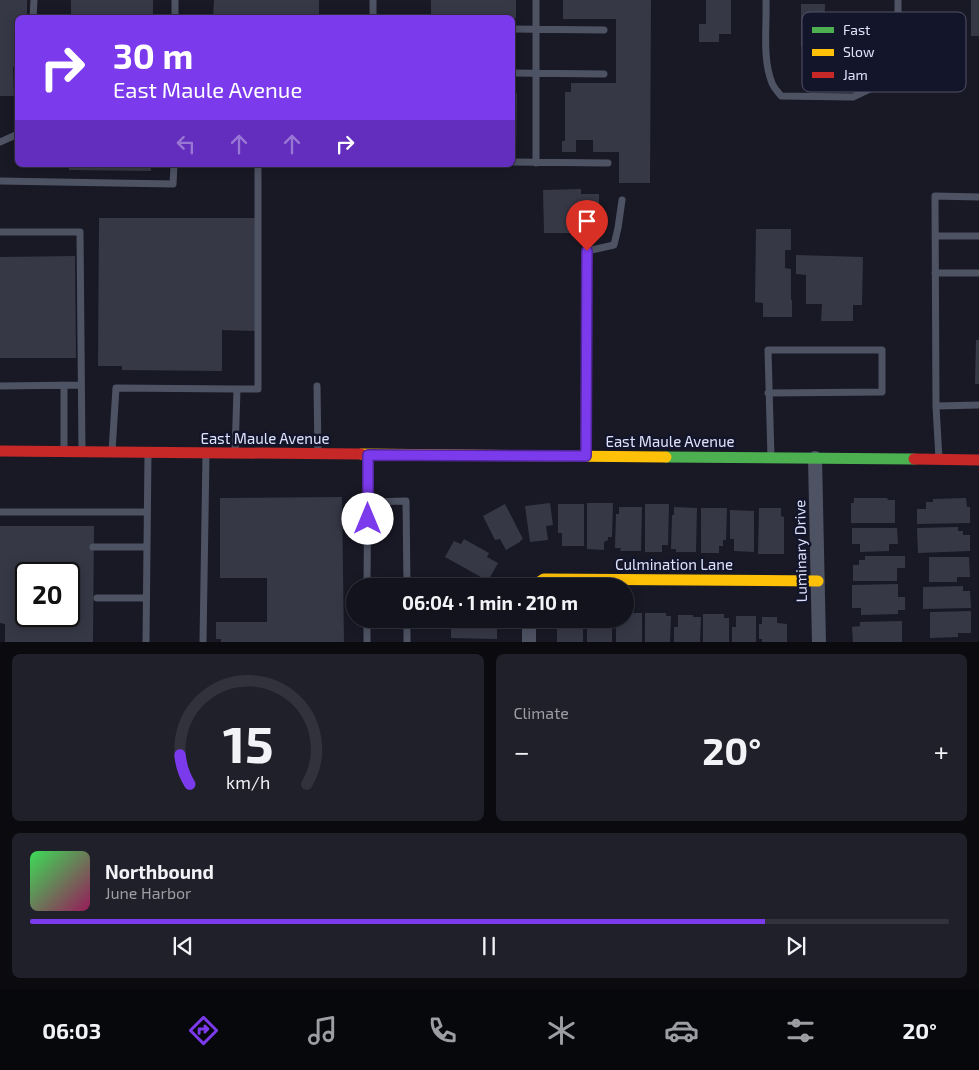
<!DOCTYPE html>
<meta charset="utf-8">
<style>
:root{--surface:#12131c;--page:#1f2029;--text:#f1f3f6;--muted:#9c9ea3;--line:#31323b;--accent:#7c3aed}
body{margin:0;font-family:"Exo 2",sans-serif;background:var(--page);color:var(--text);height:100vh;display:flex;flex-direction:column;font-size:19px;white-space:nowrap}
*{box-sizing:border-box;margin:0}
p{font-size:16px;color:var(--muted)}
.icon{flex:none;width:28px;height:28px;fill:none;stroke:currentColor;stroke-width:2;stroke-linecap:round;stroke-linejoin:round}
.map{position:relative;height:642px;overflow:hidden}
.drawer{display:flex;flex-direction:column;gap:12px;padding:12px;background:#0a0a0f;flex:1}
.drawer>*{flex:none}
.banner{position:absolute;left:15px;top:15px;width:500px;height:152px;border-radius:8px;box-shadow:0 2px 12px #0003,0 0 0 1px var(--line);background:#7c3aed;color:#fff;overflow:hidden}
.speed{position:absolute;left:15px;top:562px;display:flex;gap:10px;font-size:25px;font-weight:700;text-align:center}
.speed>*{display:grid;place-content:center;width:65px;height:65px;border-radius:50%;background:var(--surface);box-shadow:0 2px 12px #0003,0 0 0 1px var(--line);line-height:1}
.speed .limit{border:2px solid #111;border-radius:8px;background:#fff;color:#111}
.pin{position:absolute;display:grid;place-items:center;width:42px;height:42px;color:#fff;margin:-51px -21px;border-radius:50% 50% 50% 0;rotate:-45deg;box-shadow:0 0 5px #0007}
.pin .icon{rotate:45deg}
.me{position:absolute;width:55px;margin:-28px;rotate:0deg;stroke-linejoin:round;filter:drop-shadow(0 0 4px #0008)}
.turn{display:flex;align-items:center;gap:18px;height:105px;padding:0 15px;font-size:22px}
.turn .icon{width:65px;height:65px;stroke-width:2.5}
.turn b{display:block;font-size:35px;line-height:42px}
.lanes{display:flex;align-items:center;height:48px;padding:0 15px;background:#0003;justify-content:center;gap:25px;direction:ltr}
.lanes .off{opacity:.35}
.big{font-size:38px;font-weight:700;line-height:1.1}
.drawer .card{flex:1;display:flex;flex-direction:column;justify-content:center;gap:8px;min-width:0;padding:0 18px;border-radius:8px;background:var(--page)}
.drawer .dial{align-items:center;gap:0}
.dial svg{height:130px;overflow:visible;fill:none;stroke:var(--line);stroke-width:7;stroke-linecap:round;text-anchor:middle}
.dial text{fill:var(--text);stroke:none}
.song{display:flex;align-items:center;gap:15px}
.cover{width:60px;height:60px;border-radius:8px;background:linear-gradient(135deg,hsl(130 70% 55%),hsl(330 70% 35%))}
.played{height:5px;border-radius:2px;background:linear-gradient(90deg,var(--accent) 80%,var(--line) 80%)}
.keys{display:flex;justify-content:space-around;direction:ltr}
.heat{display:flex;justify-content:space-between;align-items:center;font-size:28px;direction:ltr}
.drawer .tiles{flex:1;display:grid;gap:12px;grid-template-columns:1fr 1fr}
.card:last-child{grid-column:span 2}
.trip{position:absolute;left:346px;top:578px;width:288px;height:50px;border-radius:25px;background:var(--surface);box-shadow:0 2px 12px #0003,0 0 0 1px var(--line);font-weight:700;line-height:50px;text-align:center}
.menu{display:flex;height:80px;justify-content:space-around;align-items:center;background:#07080b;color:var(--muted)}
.menu .icon{width:35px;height:35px}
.menu .on{color:var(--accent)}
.menu b{font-size:22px;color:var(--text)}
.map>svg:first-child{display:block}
.building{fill:#373846;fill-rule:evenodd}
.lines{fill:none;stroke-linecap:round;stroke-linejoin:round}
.lane{stroke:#4e5364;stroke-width:7}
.street{stroke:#4e5364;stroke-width:14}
.fast{stroke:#4caf50;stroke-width:11}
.slow{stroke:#ffc107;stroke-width:11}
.jam{stroke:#c62828;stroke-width:11}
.route-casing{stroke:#51269a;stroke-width:12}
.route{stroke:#7c3aed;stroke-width:9}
.labels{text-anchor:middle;stroke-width:5;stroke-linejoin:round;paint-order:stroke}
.street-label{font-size:15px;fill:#dee3fd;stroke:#13152a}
.key{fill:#13152a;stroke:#505369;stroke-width:1}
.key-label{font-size:14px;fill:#dee3fd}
</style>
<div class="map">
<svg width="979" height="643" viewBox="0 0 979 643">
<rect width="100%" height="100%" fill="#181925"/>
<path class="building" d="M0 0H27V18H18V67H13L14 96H0Z
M71 0H153V18H71Z
M214 0H319V18H213Z
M431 0H516V18H431Z
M563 0H651L650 183H619V152H593V140H576V152H562V141H565V92H571V83H616V19H563Z
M706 0H731V34H719V42H699V24H706Z
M971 0H979V36H971Z
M801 4H825L824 46H801Z
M512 93H517L516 149H512Z
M69 165H151V171L69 170Z
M581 189V194H599V226H581V233H544L543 190Z
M99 218H256L255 331 222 330V371L122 370V366H98Z
M756 229H791V250H785V268L791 269V300H792V317H763V303L755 302Z
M796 255 863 257 862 305H853V321H821L822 304H806V275L796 274Z
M75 256 76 358H0V257Z
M976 340H979V384H975Z
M342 497 344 643H221V639H216V622H267V578H220V498Z
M854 498H887L888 500H895V523H851V503H854Z
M966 498 967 507H970V523L917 524V509H926V502H933V499Z
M550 503 553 525 546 526 548 540 530 542 525 506Z
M587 503H613L612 537H608V540L604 542V550L587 549Z
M505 504 523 539 520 541V542L506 550 500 539 495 540 483 516Z
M558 504H584V546H562V533H558Z
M645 504H669L668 545H662V552H645Z
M619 507H642L641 551H620L621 548H615L616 514H619Z
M674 507 697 508 696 552H676V549H671L672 515H674Z
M701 508H727L726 540H723V546H719V553H701Z
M759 508H781V516L784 517V554H758Z
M730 510 754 511V552L734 551V539H730Z
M0 526H94L93 643H5V624L0 623ZM26 574H69V616H26Z
M958 527V531H963V535H970V551L918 553 917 528Z
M852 528H897L898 544H889V551L860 552V544H852Z
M464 539 489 553 487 557 498 563 488 581 445 557 454 541 461 544Z
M865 556H905V568H897V581H853V565H859V560H865Z
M929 557H969L970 577H957V582H929Z
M446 579 487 585V586H445Z
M898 584V597H905V610H898V614L861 615V608H852V585Z
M963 586V591H970L971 608 923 609V587Z
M971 611V633H958V637L930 638V612Z
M625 613H642V643H616V626H619V620L625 619Z
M645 613H666V616H671L670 643H645Z
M703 614H724V618H729V643H703Z
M678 615H693V617H701L700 643H674V627H678Z
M736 616H756V643H732V627H736Z
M762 617H777V623L787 624V643H762V639H759V624H762Z
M458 619H489V622H497V639L451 638V621H458Z
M562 619H583V643H557V627H562Z
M587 619H607V626H612V643H587Z
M902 621V643H853L852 627 860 626V622Z"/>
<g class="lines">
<path class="lane" d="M373 0V18
M766 0C767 26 762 58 772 83 774 88 778 92 781 96L853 97 876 86 893 56 898 24V0
M33 18 34 0
M175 18V0
M512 29 604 30
M512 73 604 74
M0 142 18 134
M512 162 608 163
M536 163V0
M0 181 173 184 174 165
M0 232H80L82 452
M935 236H979
M935 273H979
M0 386 81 385
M317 386 318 454
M237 389H258V165
M768 393 882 392V350H768L771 458
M936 406 979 405
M64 449V385
M112 451 116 388 237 389 235 453
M586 456 587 251 614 245 618 228 622 200
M939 459 936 406 935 196 979 197
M368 502 406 501 407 586
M0 512H147
M93 547H147
M367 586 368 455
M97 598H146
M407 619V643
M146 643 148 453
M203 643 206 453
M367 643V619"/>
<path class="street" d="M815 458 819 643
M529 643V619"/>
<path class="fast" d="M666 457 914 459"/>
<path class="slow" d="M361 454 666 457
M533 586 544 579 818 581"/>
<path class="jam" d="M0 451 361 454
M914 459 979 460"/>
</g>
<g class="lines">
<g class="route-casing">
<path id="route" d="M368 519V455L586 456 587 251"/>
</g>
<use href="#route" class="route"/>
</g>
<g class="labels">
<g class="street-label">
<text x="265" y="444">East Maule Avenue</text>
<text x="670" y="447">East Maule Avenue</text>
<text transform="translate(801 551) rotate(-91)" y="5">Luminary Drive</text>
<text x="674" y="570">Culmination Lane</text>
</g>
</g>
<rect x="802" y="12" width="164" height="80" rx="8" class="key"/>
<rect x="812" y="27" width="22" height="6" fill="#4caf50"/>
<rect x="812" y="49" width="22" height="7" fill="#ffc107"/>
<rect x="812" y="72" width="22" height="6" fill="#c62828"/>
<g class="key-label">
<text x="843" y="35">Fast</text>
<text x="843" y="57">Slow</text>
<text x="843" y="80">Jam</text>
</g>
</svg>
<div class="speed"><div class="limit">20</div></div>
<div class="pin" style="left:587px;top:251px;background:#d93025"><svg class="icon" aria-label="arrive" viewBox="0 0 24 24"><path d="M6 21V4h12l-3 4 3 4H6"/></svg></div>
<svg class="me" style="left:368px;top:519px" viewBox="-20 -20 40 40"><circle r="19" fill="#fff"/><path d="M0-13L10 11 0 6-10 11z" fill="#7c3aed"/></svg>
<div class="trip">06:04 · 1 min · 210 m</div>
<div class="banner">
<div class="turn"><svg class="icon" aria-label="right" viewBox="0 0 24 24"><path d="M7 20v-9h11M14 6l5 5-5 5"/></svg><div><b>30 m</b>East Maule Avenue</div></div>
<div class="lanes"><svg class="icon off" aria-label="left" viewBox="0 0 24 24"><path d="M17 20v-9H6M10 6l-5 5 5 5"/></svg><svg class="icon off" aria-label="ahead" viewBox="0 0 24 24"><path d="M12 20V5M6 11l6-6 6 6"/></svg><svg class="icon off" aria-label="ahead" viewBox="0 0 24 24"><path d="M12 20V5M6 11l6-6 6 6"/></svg><svg class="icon" aria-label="right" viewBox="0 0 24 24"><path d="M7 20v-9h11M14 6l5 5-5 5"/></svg></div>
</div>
</div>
<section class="drawer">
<div class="tiles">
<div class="card dial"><svg viewBox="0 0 100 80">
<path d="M14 69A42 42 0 1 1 86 69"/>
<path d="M14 69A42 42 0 0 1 8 51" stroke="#7c3aed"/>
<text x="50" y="56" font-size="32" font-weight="700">15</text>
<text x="50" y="72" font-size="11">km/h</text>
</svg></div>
<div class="card"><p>Climate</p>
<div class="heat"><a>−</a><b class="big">20°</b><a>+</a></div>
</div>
<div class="card">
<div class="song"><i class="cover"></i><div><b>Northbound</b><p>June Harbor</p></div></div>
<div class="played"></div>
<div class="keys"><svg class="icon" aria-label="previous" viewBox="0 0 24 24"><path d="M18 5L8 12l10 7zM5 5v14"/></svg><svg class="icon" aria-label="pause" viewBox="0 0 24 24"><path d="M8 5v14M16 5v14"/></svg><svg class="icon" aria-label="next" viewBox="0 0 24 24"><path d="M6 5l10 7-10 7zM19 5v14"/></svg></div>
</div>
</div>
</section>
<nav class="menu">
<b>06:03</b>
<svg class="icon on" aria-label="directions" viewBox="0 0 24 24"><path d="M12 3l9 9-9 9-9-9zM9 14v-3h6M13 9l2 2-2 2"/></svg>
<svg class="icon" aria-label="music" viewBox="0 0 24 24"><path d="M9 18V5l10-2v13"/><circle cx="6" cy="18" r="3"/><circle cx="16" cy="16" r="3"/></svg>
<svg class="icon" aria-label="phone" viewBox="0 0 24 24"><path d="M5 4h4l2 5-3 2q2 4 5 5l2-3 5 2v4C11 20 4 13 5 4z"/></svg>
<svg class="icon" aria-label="climate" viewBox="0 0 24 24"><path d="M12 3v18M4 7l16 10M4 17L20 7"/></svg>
<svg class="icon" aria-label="car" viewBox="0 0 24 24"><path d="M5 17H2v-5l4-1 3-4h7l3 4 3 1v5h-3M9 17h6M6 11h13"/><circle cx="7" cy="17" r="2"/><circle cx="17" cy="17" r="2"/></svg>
<svg class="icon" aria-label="filters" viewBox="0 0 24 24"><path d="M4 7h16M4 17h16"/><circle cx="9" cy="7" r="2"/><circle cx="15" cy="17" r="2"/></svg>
<b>20°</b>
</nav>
